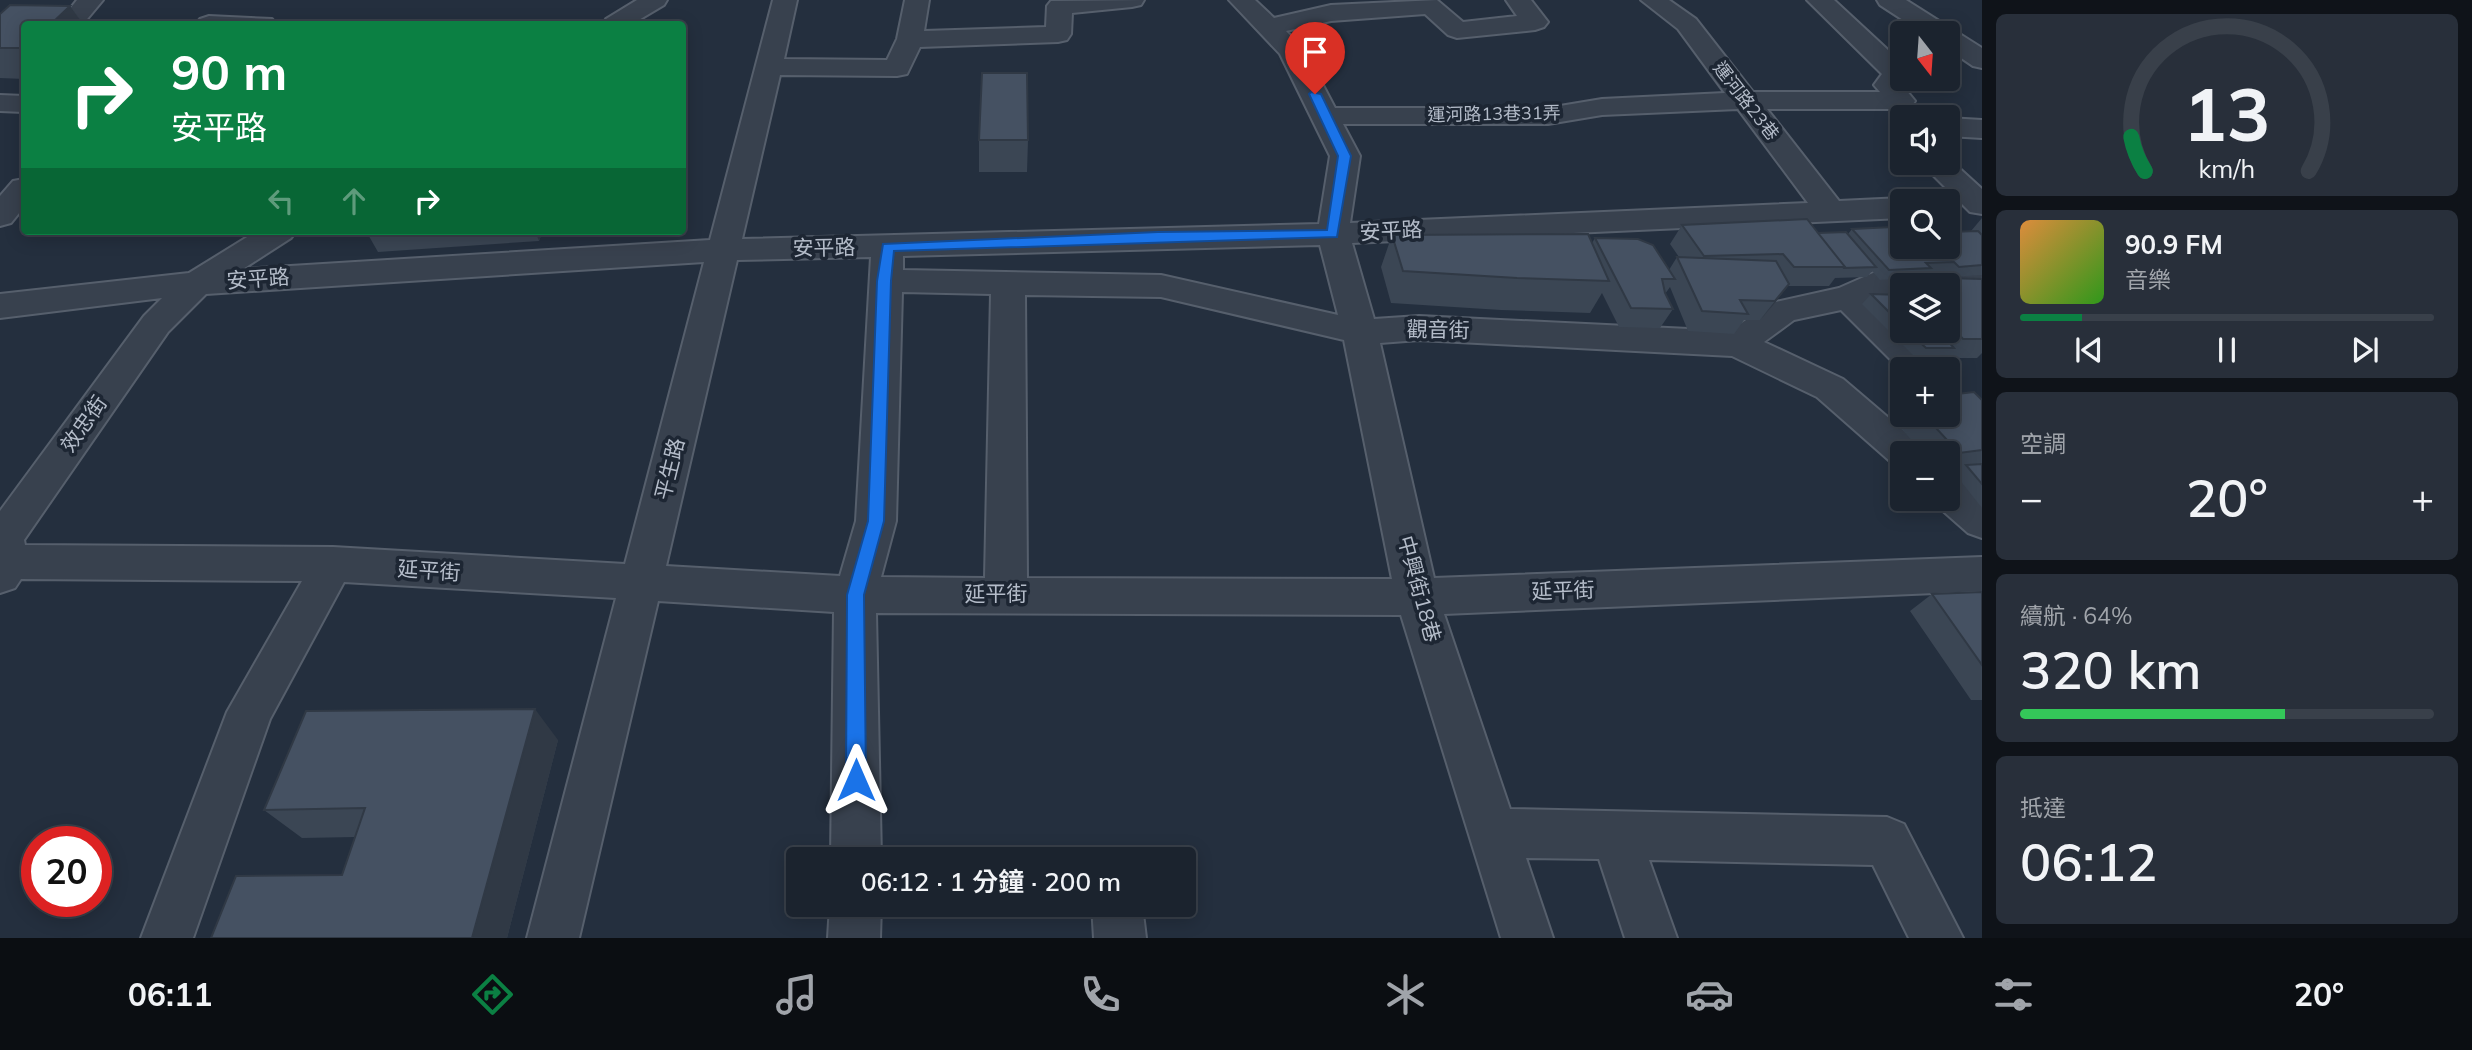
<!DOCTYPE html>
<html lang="zh-TW">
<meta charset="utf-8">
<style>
:root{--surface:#1b232e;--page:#282f3a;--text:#f1f3f6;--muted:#a0a4aa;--line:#39404a;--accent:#0b8043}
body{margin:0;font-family:Mulish,"Noto Sans TC",sans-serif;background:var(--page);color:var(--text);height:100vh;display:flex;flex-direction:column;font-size:26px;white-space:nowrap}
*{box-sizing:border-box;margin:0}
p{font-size:23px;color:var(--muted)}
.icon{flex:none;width:38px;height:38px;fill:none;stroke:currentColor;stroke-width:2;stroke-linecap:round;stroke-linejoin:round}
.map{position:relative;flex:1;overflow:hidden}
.drawer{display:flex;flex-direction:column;gap:14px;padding:14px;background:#0f1319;width:490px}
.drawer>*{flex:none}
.hud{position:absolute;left:21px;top:21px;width:665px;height:214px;border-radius:7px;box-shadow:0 4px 18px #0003,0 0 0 2px var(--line);background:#0b8043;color:#fff;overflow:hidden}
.needle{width:46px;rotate:163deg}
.controls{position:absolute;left:1890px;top:21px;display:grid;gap:14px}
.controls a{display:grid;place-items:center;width:70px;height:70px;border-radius:7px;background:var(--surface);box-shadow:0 4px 18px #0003,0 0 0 2px var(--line);font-size:35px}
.speed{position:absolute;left:21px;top:826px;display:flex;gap:14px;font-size:35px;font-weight:700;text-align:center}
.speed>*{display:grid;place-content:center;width:91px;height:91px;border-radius:50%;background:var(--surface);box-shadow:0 4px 18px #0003,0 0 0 2px var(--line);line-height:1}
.speed .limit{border:10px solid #d22;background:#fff;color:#111}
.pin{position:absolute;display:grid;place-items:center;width:60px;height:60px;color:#fff;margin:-72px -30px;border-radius:50% 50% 50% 0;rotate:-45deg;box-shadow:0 0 7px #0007}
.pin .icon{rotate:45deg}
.me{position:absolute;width:77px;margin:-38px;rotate:0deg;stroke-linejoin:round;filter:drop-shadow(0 0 5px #0008)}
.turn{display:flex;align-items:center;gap:24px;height:147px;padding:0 35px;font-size:32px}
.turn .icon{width:91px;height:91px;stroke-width:2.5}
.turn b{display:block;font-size:49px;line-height:60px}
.lanes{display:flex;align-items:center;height:66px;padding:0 35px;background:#0003;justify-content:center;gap:35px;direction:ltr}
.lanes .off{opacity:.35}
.big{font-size:52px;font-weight:600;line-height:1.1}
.drawer .card{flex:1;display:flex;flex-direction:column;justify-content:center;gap:10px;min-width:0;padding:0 24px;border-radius:10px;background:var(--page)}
.drawer .dial{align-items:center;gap:0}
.dial svg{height:182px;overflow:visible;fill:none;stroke:var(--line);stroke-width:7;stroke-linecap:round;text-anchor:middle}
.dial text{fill:var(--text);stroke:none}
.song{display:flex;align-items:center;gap:21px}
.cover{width:84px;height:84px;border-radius:10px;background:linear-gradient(135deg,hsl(30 70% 55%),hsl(110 70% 35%))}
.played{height:7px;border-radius:4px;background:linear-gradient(90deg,var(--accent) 15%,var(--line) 15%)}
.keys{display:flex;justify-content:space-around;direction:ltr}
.heat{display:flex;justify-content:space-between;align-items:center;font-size:38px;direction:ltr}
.charge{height:10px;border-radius:5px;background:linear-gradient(90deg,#34c759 64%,var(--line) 0)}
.trip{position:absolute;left:786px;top:847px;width:410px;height:70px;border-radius:7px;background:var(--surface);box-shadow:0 4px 18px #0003,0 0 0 2px var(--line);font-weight:600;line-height:70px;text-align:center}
.tab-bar{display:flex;height:112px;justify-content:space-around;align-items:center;background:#0b0e12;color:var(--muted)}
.tab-bar .icon{width:49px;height:49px}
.tab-bar .on{color:var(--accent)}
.tab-bar b{font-size:32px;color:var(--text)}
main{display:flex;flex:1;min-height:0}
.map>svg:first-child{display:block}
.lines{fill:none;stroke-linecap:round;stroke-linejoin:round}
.minor-casing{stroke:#565f6c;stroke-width:4}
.minor{fill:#38414e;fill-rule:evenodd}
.wall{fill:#3b4654}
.shaded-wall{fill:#303945}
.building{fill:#455162;stroke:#303945;stroke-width:2}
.route{fill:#1a73e8;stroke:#114b97;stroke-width:2}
.labels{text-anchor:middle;stroke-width:7;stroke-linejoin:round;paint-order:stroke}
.far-street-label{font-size:18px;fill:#b4bcc9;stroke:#1d2633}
.street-label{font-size:21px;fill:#b4bcc9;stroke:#1d2633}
</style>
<main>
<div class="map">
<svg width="1982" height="938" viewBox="0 0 1982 938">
<rect width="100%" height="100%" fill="#242f3e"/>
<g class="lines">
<g class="minor-casing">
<path id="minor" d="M77 0H103L83 24H58Z
M637 0H667L664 5 632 24H603L606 19Z
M773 0H797L784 59 887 60 897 39 905 0H929L924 31 1046 27 1047 6 1051 1 1144 0 1141 5 1132 7 1072 13 1071 34 1067 40 1058 42 920 47 907 74 897 76 780 75 742 239 1319 224 1330 156 1280 54 1229 0H1255L1274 18 1331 5 1437 0 1463 22 1517 16 1506 0H1531L1548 22 1544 27 1535 30 1457 38 1448 35 1425 14 1331 21 1286 31 1305 51 1335 108H1548L1602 99 1725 93 1678 29 1641 0H1669L1696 19 1753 92H1880L1874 85 1882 74 1807 0H1834L1902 63V79H1912L1902 85 1915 101 1911 107 1901 109H1767L1839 201 1902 198 1913 201H1902V218L1352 243 1374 319 1419 316 1730 331 1771 303 1839 288 1873 273 1982 270V292L1948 293V285H1902V294L1879 295 1871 299 1935 360 1940 369 1902 371 1841 310 1794 320 1764 342 1843 379 1918 443 1924 453H1902V467L1892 463 1817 397 1732 356 1419 340 1380 343 1434 578 1982 557V591L1444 614 1510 809 1887 817 1904 824 1963 938H1909L1873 865 1649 860 1677 938H1625L1599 859 1526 858 1553 938H1501L1401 615 876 613 881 859H831L834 612 658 601 579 938H527L616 598 344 582 270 719 193 938H141L227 712 302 581 21 579 15 588 0 593V511L144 316 162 298 0 318V294L189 273 257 231H296L291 238 243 269 710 240ZM1738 109 1808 203 1350 223 1360 156 1343 124H1548L1602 115ZM1320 245 1338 315 1161 275 903 270V256ZM871 257 856 521 840 576 666 566 737 260ZM704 262 625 564 333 547 25 545 24 540 168 332 206 294ZM902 292 991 294 985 578 881 577 896 521ZM1025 295 1161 297 1344 340 1392 579 1027 578Z
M1877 0H1906L1982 48V68L1973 66 1948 49V33H1923L1880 5Z
M209 16 272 19 276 24H196L200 19Z
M0 95 24 96V112L0 111Z
M1948 118 1982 120V138L1948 136Z
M1948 158 1982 189V214L1970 212 1921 163H1948Z
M24 179V207L11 223 0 226V196L13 181Z
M1948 477 1962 481 1982 498V538L1968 533 1934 503 1932 499H1948Z
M830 905H881L880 938H828Z
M1092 905H1142L1146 938H1094Z"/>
</g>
<use href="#minor" class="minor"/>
</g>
<path class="wall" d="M10 5 70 6 83 24H24V79L0 78V48H20H0V14Z
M979 140H1028L1027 172H979Z
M1982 218V275L1950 277 1945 272 1927 273 1922 278 1982 279V353L1977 358H1916L1862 304 1871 294 1895 295 1902 286V331H1948V285H1903L1909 278 1880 280 1872 271 1867 277 1835 278 1829 286H1788L1760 320H1744L1734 334 1688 331 1670 287 1665 294 1673 309 1660 328 1619 327 1602 293 1590 313 1501 310 1391 303 1381 267 1392 235 1592 243 1595 238 1669 270 1677 257H1679L1670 244 1682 225 1848 234 1852 229 1902 247 1971 231Z
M366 231H543L539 241 378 252Z
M1982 400V508L1955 474 1962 469 1948 470V453H1923L1891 417 1902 406V415H1948Z
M1982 592V700H1971L1910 611 1932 594Z
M558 740 507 938H211L342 875 355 837 302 838 264 810Z"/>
<path class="shaded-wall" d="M70 6 83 24H51Z
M535 231H543L539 241Z
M1789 284 1774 304 1760 320 1775 301Z
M535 709 558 740 507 938H472Z"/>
<path class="building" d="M10 5 70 6 51 24H24V48H0V14Z
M982 73H1027L1028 140H979Z
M1807 219 1845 267H1794L1783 254 1704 256 1682 225Z
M1893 227 1897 232 1902 231V247H1948V232L1978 231 1982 235V265L1959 267 1954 262 1926 263 1931 268 1889 270 1852 229Z
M1846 232 1876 267 1843 268 1845 267 1818 233Z
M1588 234 1609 281 1517 278 1403 271 1392 235Z
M1595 238 1638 239 1653 245 1675 279H1662L1665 293 1673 309 1631 308Z
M1677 257 1776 261 1789 284 1775 301 1740 300 1748 314 1702 311Z
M1910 277 1982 279V339H1963L1948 322V285H1917Z
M1871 294 1902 295V325Z
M1908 331H1939L1954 348H1926Z
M1974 392 1982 400V450L1959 453 1924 415H1948V395Z
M1982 464V484L1966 465Z
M1982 592V665L1932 594Z
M535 709 472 938H211L236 876 342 875 365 808 264 810 306 711Z"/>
<path class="route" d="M1311 92 1321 94 1351 156 1337 237 894 251 891 281 884 521 864 595 866 780 863 787 856 789 849 787 846 780 847 595 868 521 877 281 883 244 1158 232 1327 230 1338 156 1309 94Z"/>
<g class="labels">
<g class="far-street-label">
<text transform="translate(1746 101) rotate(52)" y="6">運河路23巷</text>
<text transform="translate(1494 114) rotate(-1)" y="6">運河路13巷31弄</text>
</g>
<g class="street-label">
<text transform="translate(1391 231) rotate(-3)" y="7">安平路</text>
<text transform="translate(824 248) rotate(-1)" y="7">安平路</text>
<text transform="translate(258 279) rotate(-4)" y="7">安平路</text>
<text transform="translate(1438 330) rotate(1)" y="7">觀音街</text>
<text transform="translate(84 424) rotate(-55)" y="7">效忠街</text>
<text transform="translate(670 469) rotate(-76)" y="7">平生路</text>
<text transform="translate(429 571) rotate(4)" y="7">延平街</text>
<text transform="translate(1419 589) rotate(75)" y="7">中興街18巷</text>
<text transform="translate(1563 591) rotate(-2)" y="7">延平街</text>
<text x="996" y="601">延平街</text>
</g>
</g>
</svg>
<div class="controls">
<a><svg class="needle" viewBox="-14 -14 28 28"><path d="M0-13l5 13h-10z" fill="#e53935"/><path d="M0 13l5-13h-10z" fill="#a0a4aa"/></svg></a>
<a><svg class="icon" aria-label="sound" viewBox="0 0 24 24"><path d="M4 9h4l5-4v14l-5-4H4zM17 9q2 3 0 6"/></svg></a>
<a><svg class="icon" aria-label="search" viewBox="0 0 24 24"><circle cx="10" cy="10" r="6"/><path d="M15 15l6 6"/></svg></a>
<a><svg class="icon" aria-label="layers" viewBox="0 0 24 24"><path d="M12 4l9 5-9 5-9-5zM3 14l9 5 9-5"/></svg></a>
<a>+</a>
<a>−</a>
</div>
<div class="speed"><div class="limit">20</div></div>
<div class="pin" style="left:1315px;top:94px;background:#d93025"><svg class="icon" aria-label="arrive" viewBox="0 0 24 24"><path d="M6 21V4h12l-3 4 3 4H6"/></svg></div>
<svg class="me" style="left:856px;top:780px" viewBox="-20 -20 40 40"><path d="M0-17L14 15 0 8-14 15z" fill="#1a73e8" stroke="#fff" stroke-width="4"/></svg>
<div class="trip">06:12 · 1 分鐘 · 200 m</div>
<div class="hud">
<div class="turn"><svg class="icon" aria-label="right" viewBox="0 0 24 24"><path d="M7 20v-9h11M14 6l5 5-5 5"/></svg><div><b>90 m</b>安平路</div></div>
<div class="lanes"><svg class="icon off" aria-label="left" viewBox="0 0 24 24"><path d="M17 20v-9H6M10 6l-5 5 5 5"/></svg><svg class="icon off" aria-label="ahead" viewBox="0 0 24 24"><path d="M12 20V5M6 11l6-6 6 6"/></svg><svg class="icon" aria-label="right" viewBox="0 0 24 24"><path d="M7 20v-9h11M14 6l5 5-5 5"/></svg></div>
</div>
</div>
<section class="drawer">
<div class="card dial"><svg viewBox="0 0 100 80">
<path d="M14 69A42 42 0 1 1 86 69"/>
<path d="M14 69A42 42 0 0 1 8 54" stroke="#0b8043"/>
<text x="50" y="56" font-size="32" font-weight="700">13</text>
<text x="50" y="72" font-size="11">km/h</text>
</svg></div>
<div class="card">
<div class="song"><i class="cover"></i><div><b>90.9 FM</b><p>音樂</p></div></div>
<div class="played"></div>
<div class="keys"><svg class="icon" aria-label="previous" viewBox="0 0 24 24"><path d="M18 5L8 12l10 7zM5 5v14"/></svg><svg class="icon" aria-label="pause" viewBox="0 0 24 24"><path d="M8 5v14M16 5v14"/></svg><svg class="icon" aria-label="next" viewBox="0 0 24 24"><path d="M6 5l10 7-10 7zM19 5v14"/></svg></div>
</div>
<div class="card"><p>空調</p>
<div class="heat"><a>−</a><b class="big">20°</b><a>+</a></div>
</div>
<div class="card"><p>續航 · 64%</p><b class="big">320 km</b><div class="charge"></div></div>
<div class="card"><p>抵達</p><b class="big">06:12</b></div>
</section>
</main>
<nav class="tab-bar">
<b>06:11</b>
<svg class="icon on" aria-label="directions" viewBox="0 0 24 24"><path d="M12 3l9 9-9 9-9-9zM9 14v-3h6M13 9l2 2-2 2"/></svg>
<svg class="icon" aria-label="music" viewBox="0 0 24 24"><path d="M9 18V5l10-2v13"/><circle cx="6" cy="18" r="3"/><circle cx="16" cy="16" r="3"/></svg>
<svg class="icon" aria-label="phone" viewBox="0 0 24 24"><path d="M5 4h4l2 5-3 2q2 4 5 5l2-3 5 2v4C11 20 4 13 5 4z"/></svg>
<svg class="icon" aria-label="climate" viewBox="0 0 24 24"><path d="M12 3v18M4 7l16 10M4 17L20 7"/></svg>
<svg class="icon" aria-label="car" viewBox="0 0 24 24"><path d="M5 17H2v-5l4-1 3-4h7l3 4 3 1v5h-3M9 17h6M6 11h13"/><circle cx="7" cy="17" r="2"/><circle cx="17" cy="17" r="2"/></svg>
<svg class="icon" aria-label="filters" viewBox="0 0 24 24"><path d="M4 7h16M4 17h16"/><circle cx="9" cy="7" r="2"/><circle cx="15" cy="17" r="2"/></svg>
<b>20°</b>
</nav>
